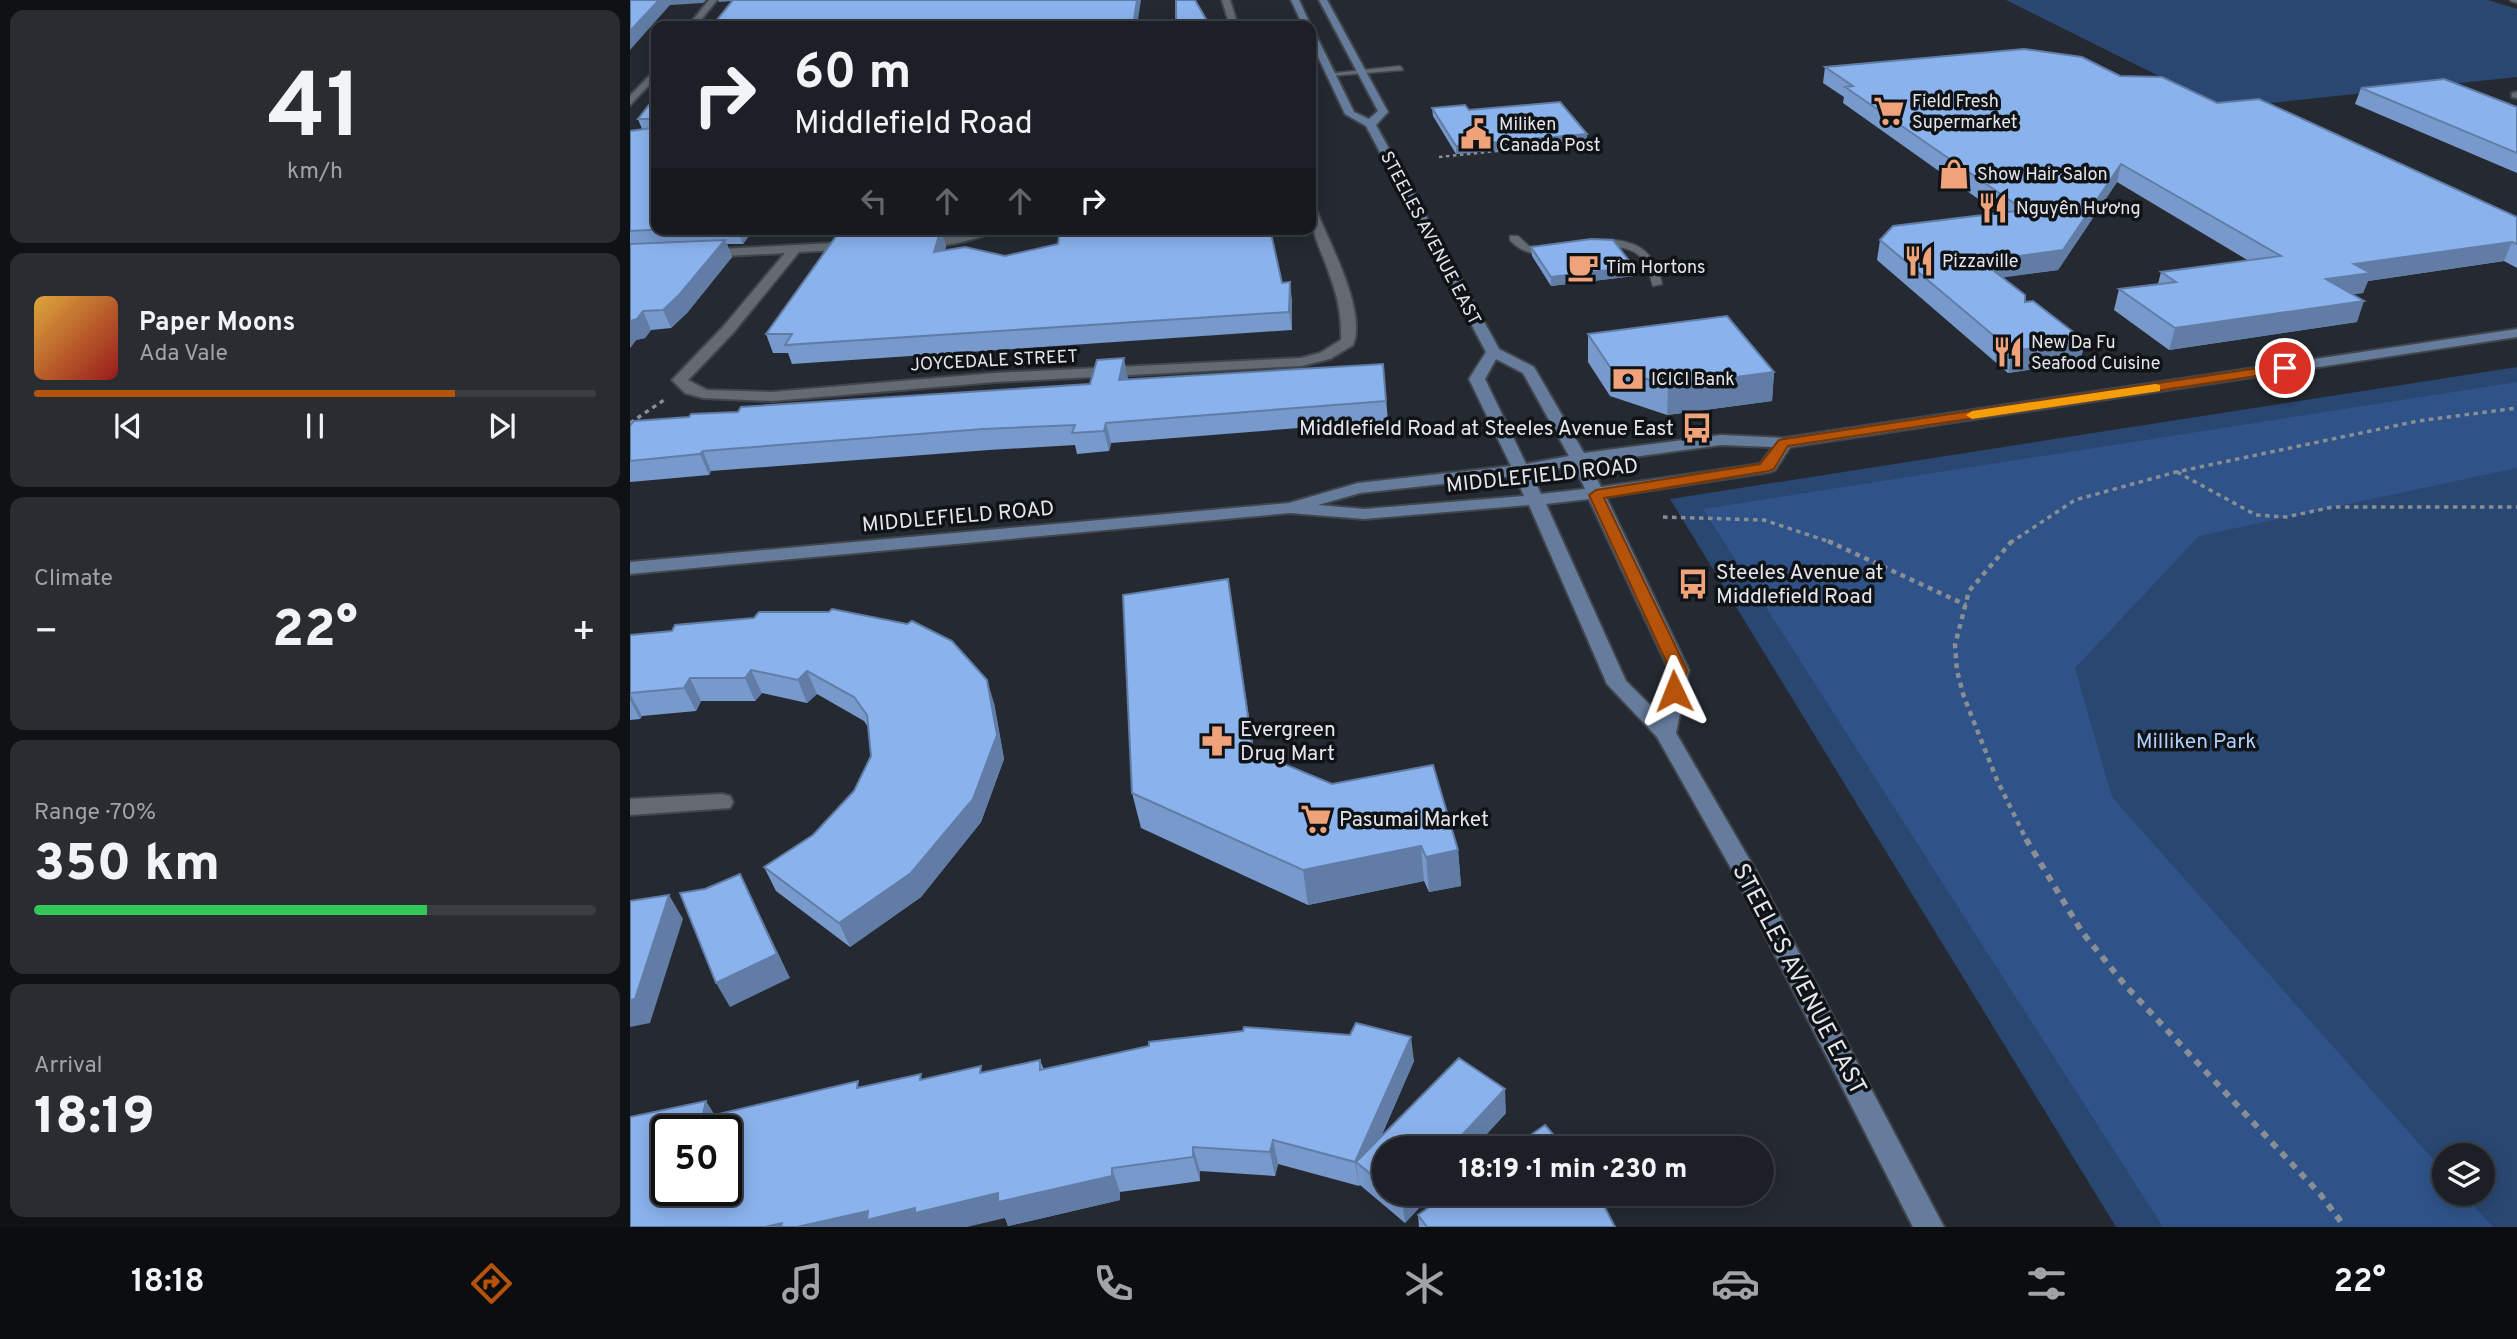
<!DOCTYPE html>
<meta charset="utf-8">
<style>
:root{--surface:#1c2026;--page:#292d32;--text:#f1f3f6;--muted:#a0a3a7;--line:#3a3e43;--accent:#b45309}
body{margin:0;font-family:Overpass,sans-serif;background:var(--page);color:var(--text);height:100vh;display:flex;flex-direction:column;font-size:26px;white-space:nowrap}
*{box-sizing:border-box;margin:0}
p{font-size:23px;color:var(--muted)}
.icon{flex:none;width:38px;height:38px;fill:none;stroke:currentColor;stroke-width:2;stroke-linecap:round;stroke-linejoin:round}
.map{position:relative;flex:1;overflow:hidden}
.side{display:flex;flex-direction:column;gap:10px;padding:10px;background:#0f1215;width:630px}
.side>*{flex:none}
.top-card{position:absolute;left:21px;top:21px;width:665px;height:214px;border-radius:14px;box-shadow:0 4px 18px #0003,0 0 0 2px var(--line);background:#1c2026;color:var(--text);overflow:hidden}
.tools{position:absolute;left:1802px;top:1143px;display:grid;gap:14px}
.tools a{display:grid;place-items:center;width:63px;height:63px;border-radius:50%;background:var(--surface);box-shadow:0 4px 18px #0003,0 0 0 2px var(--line);font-size:35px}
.speed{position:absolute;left:21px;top:1115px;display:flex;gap:14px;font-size:35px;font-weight:700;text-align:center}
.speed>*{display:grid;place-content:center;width:91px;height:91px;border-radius:50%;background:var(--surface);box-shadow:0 4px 18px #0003,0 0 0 2px var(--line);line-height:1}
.speed .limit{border:4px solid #111;border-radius:10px;background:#fff;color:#111}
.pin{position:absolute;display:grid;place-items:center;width:60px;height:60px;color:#fff;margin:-30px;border:4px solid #fff;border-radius:50%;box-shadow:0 2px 7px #0007}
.me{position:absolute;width:77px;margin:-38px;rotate:358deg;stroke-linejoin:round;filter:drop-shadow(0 0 5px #0008)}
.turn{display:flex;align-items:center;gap:24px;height:147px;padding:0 28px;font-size:32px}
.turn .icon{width:91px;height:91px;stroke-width:2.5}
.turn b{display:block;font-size:49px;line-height:60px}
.lanes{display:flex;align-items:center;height:66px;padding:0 28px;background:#0003;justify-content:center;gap:35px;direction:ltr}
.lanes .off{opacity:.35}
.big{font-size:52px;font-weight:800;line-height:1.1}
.side .widget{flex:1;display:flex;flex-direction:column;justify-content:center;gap:10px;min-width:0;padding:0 24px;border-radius:14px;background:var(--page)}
.side .dial{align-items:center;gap:0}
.dial b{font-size:91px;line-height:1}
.song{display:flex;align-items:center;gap:21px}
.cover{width:84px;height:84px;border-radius:10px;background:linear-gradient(135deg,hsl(40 70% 55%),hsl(0 70% 35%))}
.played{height:7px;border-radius:4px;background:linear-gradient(90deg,var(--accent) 75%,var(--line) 75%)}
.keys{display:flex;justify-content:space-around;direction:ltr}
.heat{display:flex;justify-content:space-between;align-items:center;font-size:38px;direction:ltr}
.charge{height:10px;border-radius:5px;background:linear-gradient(90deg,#34c759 70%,var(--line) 0)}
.trip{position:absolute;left:742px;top:1136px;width:402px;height:70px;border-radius:35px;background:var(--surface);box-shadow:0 4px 18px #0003,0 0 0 2px var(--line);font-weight:800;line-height:70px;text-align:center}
.tabs{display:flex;height:112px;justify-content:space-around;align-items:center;background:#0b0d0f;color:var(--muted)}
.tabs .icon{width:49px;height:49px}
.tabs .selected{color:var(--accent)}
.tabs b{font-size:32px;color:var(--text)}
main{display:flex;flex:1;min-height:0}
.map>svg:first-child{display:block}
.green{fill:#294771;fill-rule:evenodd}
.forest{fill:#2f5388}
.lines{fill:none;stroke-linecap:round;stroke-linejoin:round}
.service-casing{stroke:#41464c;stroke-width:3}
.minor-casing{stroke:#41464c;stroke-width:4}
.secondary-casing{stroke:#41464c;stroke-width:4}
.path-far3{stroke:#898e94;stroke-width:2.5;stroke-dasharray:3.5 3.5;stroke-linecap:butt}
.path-far2{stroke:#898e94;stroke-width:3.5;stroke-dasharray:4.5 4.5;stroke-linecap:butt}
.path-far1{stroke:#898e94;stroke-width:4.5;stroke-dasharray:5 5;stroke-linecap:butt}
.path{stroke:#898e94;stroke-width:6;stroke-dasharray:7 7;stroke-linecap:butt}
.service{fill:#646a72;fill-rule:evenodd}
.minor{fill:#646a72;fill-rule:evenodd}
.secondary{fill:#667c9c;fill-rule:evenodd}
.wall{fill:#79c}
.shaded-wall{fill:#617da6}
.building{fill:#8ab2ed;stroke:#617da6;stroke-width:2;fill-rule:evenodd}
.route{fill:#b45309;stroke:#753606;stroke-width:2}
.slow{fill:#f59e0b}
.labels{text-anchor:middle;stroke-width:7;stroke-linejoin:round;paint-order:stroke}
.far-poi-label{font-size:18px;fill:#e3e7ec;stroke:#101316;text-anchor:start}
.far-street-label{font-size:18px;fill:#e3e7ec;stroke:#101316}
.poi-label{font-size:21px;fill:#e3e7ec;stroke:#101316;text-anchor:start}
.street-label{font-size:21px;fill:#e3e7ec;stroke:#101316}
.park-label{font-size:21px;fill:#aecffe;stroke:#101316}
.near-street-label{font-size:24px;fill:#e3e7ec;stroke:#101316}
</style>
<main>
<section class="side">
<div class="widget dial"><b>41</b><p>km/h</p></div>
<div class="widget">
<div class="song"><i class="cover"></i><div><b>Paper Moons</b><p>Ada Vale</p></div></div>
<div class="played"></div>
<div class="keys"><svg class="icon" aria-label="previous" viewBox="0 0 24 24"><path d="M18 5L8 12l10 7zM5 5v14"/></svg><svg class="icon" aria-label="pause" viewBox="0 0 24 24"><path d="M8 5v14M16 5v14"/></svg><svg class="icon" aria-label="next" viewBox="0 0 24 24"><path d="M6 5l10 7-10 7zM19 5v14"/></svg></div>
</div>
<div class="widget"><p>Climate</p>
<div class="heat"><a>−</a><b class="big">22°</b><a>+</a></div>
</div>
<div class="widget"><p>Range · 70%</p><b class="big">350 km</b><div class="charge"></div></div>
<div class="widget"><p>Arrival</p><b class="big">18:19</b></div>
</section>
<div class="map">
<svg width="1887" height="1227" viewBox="0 0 1887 1227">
<rect width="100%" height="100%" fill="#252a32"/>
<path class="green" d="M1376 0H1858L1887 9V77L1593 108Z
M1887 367V1227H1486L1040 499ZM1815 1155H1853V1194H1815Z"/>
<path class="forest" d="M1887 382V468L1569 536 1445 668 1482 797 1815 1173V1194H1833L1863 1227H1533L1073 509Z"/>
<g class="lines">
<g class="service-casing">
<path id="service" d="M1880 0H1887V3L1881 1Z
M770 66 773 70 700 76 696 74Z
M880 236H888L900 247 923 246 928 249C913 258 892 254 880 240Z
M966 240C1002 238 1024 247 1032 284L1023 286C1020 279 1020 271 1016 264 1004 243 982 248 962 245V241Z"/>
</g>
<g class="minor-casing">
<path id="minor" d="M79 0H87L66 26H58Z
M592 0H600L608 26H600Z
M26 69V78L0 105V96Z
M1887 92V98L1882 97V93Z
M681 208 687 212C700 244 737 312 723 345L700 359 671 366 365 382 142 401 73 398 55 393 42 380 93 327 155 253 75 257 70 256V250L223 242 229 246 227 249 169 252 103 333 58 380 77 390 142 392 365 373 671 358 690 353 711 340C712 318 708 297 700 276 693 253 680 233 681 208Z
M348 229H367C354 239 295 253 282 243 289 237 332 234 348 229Z
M92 794 100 796 103 802 100 808 0 815V799Z"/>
</g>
<g class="secondary-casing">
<path id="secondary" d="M661 0H669L681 26V27L673 26Z
M689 0H697L758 112 746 125 869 349 904 367 954 453 1091 435 1154 438 1887 329V337L1160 447 1145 470 1140 472 976 497 1059 670 1046 733 1125 869 1314 1227H1283L1102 870 1027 737 977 684 899 505 734 519 660 513 0 574V562L659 503 728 483 881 466 839 379 856 352 736 126 715 114 681 42V30L685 33 724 112 739 119 748 111ZM866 359 893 373 939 456 896 464 855 379ZM1091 445 1143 447 1130 464 971 487 959 463ZM944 465 955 489 911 494 901 473ZM885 476 894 496 734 509 688 505 730 493ZM959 499 1039 670 1029 714 996 681 916 504Z"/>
</g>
<path class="path-far3" d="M809 157 877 150"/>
<path class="path-far2" d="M0 423 37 398
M1547 472 1626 515 1656 517 1703 507H1887
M1033 517 1134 520 1203 543
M1380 543 1445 500 1546 472 1788 421 1887 408"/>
<path class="path-far1" d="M1198 541 1336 605
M1382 541 1339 591 1325 645 1327 671 1334 697 1367 780 1397 841"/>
<path class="path" d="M1396 839 1452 932 1495 985 1690 1194 1715 1227"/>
<use href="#service" class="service"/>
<use href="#minor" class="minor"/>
<use href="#secondary" class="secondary"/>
</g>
<path class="wall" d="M1195 67 1490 76 1587 103 1887 217V268L1874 261 1738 281 1733 293 1723 294 1727 322 1539 350 1484 310 1489 289 1528 284 1531 272 1619 261 1487 182 1428 270 1373 277 1395 302 1455 341 1450 362 1378 373 1247 260 1250 240 1368 213 1213 103 1214 97 1193 83Z
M1731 88 1887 107V173L1725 104Z
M26 96V229H159L121 233 113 244H97L102 257 57 313 41 328 21 330 15 338 6 340 0 348V131L12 129 8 119Z
M802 108 839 110 957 142 826 154 803 116Z
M219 229H321L320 233 312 234 316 246 315 250 652 283 662 300V330L162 364 158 353H143L136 334 221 234Z
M901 247 1004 267V276L921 286 902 256Z
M958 334 1144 372 1142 401 1037 415 980 396 958 362Z
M753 364 758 421 481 443 479 451 447 454 445 445 359 450 81 471 79 475 0 482V426L108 412 460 384 498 378V380Z
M603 612 624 751 828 850 831 886 799 892 794 881 678 905 511 828 502 793Z
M0 635 364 703 374 759 351 822 291 897 220 947 146 891 134 867 183 835 224 791 241 756 238 727 234 721 187 694 177 703 132 693 125 701H71L66 711 12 716 10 719 0 720Z
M410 1060 414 1070 784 1061 751 1137 876 1113 844 1148H754V1194H802L775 1223 730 1185 729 1186 648 1164 645 1176 570 1171V1181L490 1192V1200L378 1226 375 1218 85 1115 231 1087 353 1073Z
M788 1215 985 1227H789Z"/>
<path class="shaded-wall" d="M29 0H76L73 3 40 5 0 50V31Z
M88 0H117L89 2Z
M507 0H511L507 26H503Z
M957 134V142L826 154V146Z
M1491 164 1487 182 1428 270 1348 281 1351 261Z
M107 229H159L121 233 113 244Z
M311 229 316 246 309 269 304 252Z
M95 240 102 257 57 313 41 328 33 310Z
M1882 242 1874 261 1738 281 1733 293 1689 299 1696 279 1724 264Z
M1004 267V276L921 286V277Z
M660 282 662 300V330L659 312Z
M1734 301 1727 322 1539 350 1545 328Z
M13 311 21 330 15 338 6 340 0 348V321Z
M1455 341 1450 362 1378 373 1382 351Z
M494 358 498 378 493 400 489 380Z
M1144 372 1142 401 1037 415 1038 386Z
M476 423 481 443 479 451 474 431Z
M73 451 81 471 79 475 70 454Z
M598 579 603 612 629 785 623 751Z
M121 670 132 693 125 701 115 678Z
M177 671 187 694 177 703 168 680Z
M60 678 71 701 66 711 54 688Z
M357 680 364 703 374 759 351 822 291 897 220 947 209 923Z
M0 694 12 716 10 719 0 700Z
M791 846 794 881 678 905 673 870Z
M828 850 831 886 799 892 796 857Z
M110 874 160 978 100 1007 86 983Z
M39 895 53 919 20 1023 0 1027V1000Z
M781 1037 784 1061 736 1170 726 1162 729 1186 725 1162Z
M875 1089 876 1113 844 1148H820Z
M76 1101 91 1125 72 1118Z
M643 1140 648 1164 645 1176 640 1152Z
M563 1147 570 1171V1181L563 1157Z
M482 1168 490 1192V1200L378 1226 375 1218 337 1227H167L238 1211 285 1208 368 1193Z
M777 1194H802L775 1223 772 1199Z
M152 1223 154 1227H135Z"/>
<path class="building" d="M0 0H29L0 31Z
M103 0H507L503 26H82Z
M546 0H565L580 26H546Z
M1394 49 1452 57 1490 76 1532 77 1587 103 1629 99 1887 217V244L1882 242 1724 264 1741 273 1696 279 1734 301 1545 328 1489 289 1546 282 1531 272 1651 256 1491 164 1433 250 1351 261 1395 295V302L1403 301 1455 341 1382 351 1250 240 1263 226 1394 210 1215 87 1223 86 1195 67Z
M1814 79 1887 107V153L1731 88Z
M26 96V229H38L0 231V131L22 128V119H8Z
M930 102 957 134 826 146 802 108 835 105 839 110Z
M311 229 304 252 335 247 375 256 428 244 430 229H640L652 283 660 282 659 312 155 345 162 334H136L207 235Z
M961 239 983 240 1004 267 921 277 901 247Z
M95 240 49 295 33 310 13 311 7 319 0 321V244Z
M1097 316 1144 372 1038 386 980 367 958 334Z
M494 358 489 380 753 364 756 401 476 423 474 431 442 433 445 425 353 429 73 451 70 454 0 461V426L4 421 59 417 61 414 108 412 111 407 460 384 467 360Z
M598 579 623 751 702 784 803 765 828 850 796 857 791 846 673 870 502 793 493 595Z
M202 609 277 624 282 621 322 641 357 680 367 735 343 799 281 873 209 923 134 867 183 835 224 791 241 756 237 715 224 697 177 671 168 680 121 670 115 678H60L54 688 0 693V635L42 631 45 625 124 618 129 612H199Z
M110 874 147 954 86 983 50 893 75 889Z
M39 895 5 999 0 1000V901Z
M726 1023 781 1037 725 1162 643 1140 640 1152 563 1147V1157L482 1168V1176L368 1202V1193L285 1213V1208L237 1220 238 1211 167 1227H151L152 1223 135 1227H0V1117L76 1101 72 1118 228 1081 227 1088 291 1074 290 1080 351 1066 350 1073 410 1060V1070L519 1046V1042L613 1031 614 1027 720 1035ZM37 1130H96V1190H37Z
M829 1058 875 1089 820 1148H754V1185L726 1162Z
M915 1125 935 1148H882Z
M765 1194H777L772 1199Z
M818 1194H968L985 1227H797L788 1215Z"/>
<path class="route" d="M1655 364 1659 365V371L1158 446 1144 469 1139 471 974 498 1057 670 1053 691 1044 697 1036 691 1040 670 959 495 966 490 1130 464 1149 440 1154 439Z"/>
<path class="slow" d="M1525 384 1530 385V391L1342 419 1336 415 1342 411Z"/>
<defs>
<g id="supermarket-bare" transform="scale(2.415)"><path d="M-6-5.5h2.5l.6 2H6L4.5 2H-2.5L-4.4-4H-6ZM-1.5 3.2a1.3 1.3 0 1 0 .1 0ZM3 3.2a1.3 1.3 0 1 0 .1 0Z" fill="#f0a27a" stroke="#101316" stroke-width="2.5" paint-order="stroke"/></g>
<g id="civic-bare" transform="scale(2.415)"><path d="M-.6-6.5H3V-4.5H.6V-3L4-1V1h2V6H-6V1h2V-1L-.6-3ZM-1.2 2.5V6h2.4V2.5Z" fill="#f0a27a" stroke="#101316" stroke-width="2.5" paint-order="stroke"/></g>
<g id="shop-bare" transform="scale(2.415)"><path d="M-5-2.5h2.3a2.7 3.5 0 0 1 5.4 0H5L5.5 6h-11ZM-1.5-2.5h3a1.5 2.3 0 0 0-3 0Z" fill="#f0a27a" stroke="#101316" stroke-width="2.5" paint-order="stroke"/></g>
<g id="restaurant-bare" transform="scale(2.415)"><path d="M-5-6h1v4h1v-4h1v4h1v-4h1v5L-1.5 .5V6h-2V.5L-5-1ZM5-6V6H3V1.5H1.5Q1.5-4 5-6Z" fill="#f0a27a" stroke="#101316" stroke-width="2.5" paint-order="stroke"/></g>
<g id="cafe-bare" transform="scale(2.415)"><path d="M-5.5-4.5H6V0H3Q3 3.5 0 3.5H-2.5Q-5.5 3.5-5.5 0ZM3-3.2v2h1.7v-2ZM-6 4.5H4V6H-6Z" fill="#f0a27a" stroke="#101316" stroke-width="2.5" paint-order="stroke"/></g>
<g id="bank-bare" transform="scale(2.415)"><path d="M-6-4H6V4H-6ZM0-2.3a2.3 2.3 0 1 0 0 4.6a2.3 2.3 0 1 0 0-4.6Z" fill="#f0a27a" stroke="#101316" stroke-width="2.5" paint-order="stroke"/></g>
<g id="bus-bare" transform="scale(2.415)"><path d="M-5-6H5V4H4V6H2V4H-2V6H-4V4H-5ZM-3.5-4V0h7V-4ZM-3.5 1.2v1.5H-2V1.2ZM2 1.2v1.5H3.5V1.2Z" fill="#f0a27a" stroke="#101316" stroke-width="2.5" paint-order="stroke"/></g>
<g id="pharmacy-bare" transform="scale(2.415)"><path d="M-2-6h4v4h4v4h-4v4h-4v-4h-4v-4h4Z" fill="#f0a27a" stroke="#101316" stroke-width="2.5" paint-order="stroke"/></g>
</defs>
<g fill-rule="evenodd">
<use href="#supermarket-bare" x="1259" y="111"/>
<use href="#civic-bare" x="846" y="134"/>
<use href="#shop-bare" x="1324" y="174"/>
<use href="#restaurant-bare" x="1363" y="208"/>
<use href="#restaurant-bare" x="1289" y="261"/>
<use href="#cafe-bare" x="953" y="267"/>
<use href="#restaurant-bare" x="1378" y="352"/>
<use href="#bank-bare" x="998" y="379"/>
<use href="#bus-bare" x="1067" y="428"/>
<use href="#bus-bare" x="1063" y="584"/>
<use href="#pharmacy-bare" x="587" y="741"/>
<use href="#supermarket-bare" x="686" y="819"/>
</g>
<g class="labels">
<g class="far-poi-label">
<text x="1282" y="107">Field Fresh<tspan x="1282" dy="21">Supermarket</tspan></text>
<text x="869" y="130">Miliken<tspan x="869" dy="21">Canada Post</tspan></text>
<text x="1347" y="180">Show Hair Salon</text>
<text x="1386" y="214">Nguyên Hương</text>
<text x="1312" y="267">Pizzaville</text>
<text x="976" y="273">Tim Hortons</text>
<text x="1401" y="348">New Da Fu<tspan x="1401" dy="21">Seafood Cuisine</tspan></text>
<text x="1021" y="385">ICICI Bank</text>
</g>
<g class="far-street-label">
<text transform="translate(801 238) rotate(62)" y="6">STEELES AVENUE EAST</text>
<text transform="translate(364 360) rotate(-3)" y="6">JOYCEDALE STREET</text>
</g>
<g class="poi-label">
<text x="1044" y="435" text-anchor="end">Middlefield Road at Steeles Avenue East</text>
<text x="1086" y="579">Steeles Avenue at<tspan x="1086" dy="24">Middlefield Road</tspan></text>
<text x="610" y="736">Evergreen<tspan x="610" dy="24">Drug Mart</tspan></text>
<text x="709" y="826">Pasumai Market</text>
</g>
<g class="street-label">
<text transform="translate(912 475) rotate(-6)" y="7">MIDDLEFIELD ROAD</text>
<text transform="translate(328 516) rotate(-5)" y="7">MIDDLEFIELD ROAD</text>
</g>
<g class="park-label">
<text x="1566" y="748">Milliken Park</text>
</g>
<g class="near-street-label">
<text transform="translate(1170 979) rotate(62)" y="8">STEELES AVENUE EAST</text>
</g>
</g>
</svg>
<div class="tools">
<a><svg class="icon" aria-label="layers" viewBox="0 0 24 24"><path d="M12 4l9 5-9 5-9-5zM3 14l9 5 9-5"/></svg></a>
</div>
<div class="speed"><div class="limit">50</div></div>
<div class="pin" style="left:1655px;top:368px;background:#d93025"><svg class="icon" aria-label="arrive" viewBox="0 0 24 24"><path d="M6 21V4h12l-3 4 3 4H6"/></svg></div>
<svg class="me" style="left:1044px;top:691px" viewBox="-20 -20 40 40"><path d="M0-17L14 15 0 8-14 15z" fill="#b45309" stroke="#fff" stroke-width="4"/></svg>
<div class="trip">18:19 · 1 min · 230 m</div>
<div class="top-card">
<div class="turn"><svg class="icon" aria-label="right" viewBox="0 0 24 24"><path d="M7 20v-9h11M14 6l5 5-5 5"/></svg><div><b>60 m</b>Middlefield Road</div></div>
<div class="lanes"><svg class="icon off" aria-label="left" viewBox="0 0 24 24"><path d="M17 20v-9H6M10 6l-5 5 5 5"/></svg><svg class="icon off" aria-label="ahead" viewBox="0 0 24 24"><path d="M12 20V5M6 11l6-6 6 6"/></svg><svg class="icon off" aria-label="ahead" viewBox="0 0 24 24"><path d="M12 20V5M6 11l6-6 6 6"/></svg><svg class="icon" aria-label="right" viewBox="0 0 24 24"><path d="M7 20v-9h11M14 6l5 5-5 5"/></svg></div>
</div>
</div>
</main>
<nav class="tabs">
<b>18:18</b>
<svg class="icon selected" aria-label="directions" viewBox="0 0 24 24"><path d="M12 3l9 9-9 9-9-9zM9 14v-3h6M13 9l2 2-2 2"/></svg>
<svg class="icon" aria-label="music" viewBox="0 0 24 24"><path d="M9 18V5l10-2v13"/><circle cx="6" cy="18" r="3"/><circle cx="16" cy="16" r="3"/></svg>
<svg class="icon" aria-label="phone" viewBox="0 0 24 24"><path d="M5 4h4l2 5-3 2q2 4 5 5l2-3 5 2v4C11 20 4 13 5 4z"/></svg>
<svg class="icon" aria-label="climate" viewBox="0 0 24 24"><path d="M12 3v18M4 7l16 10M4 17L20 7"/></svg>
<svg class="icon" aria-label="car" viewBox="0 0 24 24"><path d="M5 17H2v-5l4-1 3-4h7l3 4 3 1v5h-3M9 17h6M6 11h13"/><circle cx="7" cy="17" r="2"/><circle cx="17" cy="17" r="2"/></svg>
<svg class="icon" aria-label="filters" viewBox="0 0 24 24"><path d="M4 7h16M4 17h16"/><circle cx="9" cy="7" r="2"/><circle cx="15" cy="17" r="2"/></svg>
<b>22°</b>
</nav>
